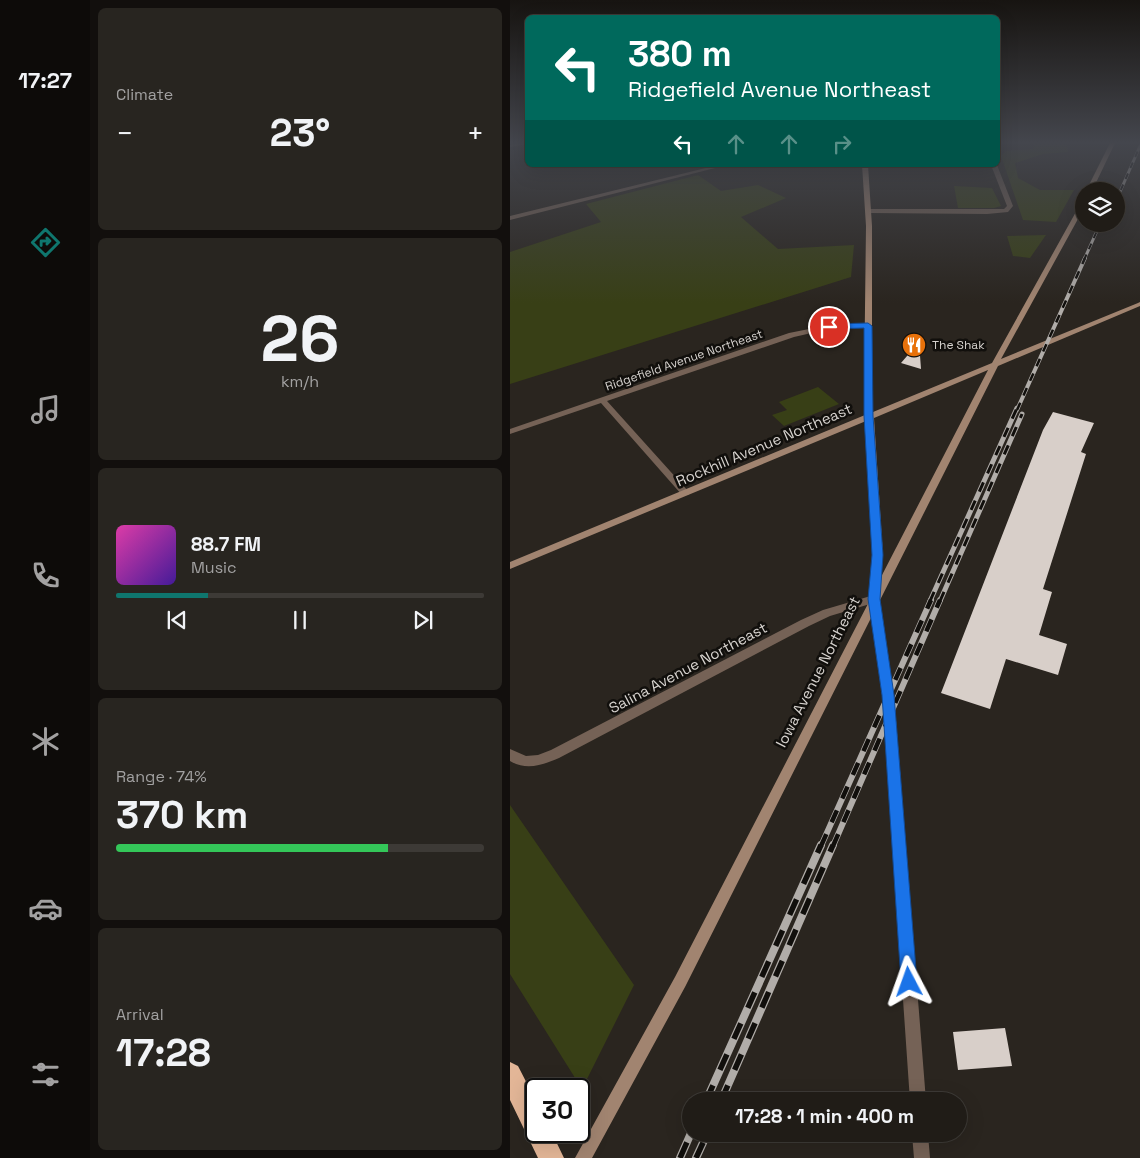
<!DOCTYPE html>
<meta charset="utf-8">
<style>
:root{--surface:#201c17;--page:#282520;--text:#f1f3f6;--muted:#a2a1a1;--line:#3d3a36;--accent:#0f766e}
body{margin:0;font-family:"Space Grotesk",sans-serif;background:var(--page);color:var(--text);height:100vh;display:flex;flex-direction:column;font-size:19px;white-space:nowrap}
*{box-sizing:border-box;margin:0}
p{font-size:16px;color:var(--muted)}
.icon{flex:none;width:28px;height:28px;fill:none;stroke:currentColor;stroke-width:2;stroke-linecap:round;stroke-linejoin:round}
.map{position:relative;flex:1;overflow:hidden}
.drawer{display:flex;flex-direction:column;gap:8px;padding:8px;background:#120f0d;width:420px}
.drawer>*{flex:none}
.guide{position:absolute;left:15px;top:15px;width:475px;height:152px;border-radius:8px;box-shadow:0 5px 20px #0002,0 0 0 1px var(--line);background:#00695c;color:#fff;overflow:hidden}
.controls{position:absolute;left:565px;top:182px;display:grid;gap:10px}
.controls a{display:grid;place-items:center;width:50px;height:50px;border-radius:50%;background:var(--surface);box-shadow:0 5px 20px #0002,0 0 0 1px var(--line);font-size:25px}
.speed{position:absolute;left:15px;top:1078px;display:flex;gap:10px;font-size:25px;font-weight:700;text-align:center}
.speed>*{display:grid;place-content:center;width:65px;height:65px;border-radius:50%;background:var(--surface);box-shadow:0 5px 20px #0002,0 0 0 1px var(--line);line-height:1}
.speed .limit{border:2px solid #111;border-radius:8px;background:#fff;color:#111}
.pin{position:absolute;display:grid;place-items:center;width:42px;height:42px;color:#fff;margin:-21px;border:2px solid #fff;border-radius:50%;box-shadow:0 1px 5px #0007}
.me{position:absolute;width:55px;margin:-28px;rotate:356deg;stroke-linejoin:round;filter:drop-shadow(0 0 4px #0008)}
.turn{display:flex;align-items:center;gap:18px;height:105px;padding:0 20px;font-size:22px}
.turn .icon{width:65px;height:65px;stroke-width:2.5}
.turn b{display:block;font-size:35px;line-height:42px}
.lanes{display:flex;align-items:center;height:48px;padding:0 20px;background:#0003;justify-content:center;gap:25px;direction:ltr}
.lanes .off{opacity:.35}
.big{font-size:38px;font-weight:700;line-height:1.1}
.drawer .tile{flex:1;display:flex;flex-direction:column;justify-content:center;gap:8px;min-width:0;padding:0 18px;border-radius:8px;background:var(--page)}
.drawer .dial{align-items:center;gap:0}
.dial b{font-size:65px;line-height:1}
.song{display:flex;align-items:center;gap:15px}
.cover{width:60px;height:60px;border-radius:8px;background:linear-gradient(135deg,hsl(320 70% 55%),hsl(260 70% 35%))}
.played{height:5px;border-radius:2px;background:linear-gradient(90deg,var(--accent) 25%,var(--line) 25%)}
.keys{display:flex;justify-content:space-around;direction:ltr}
.heat{display:flex;justify-content:space-between;align-items:center;font-size:28px;direction:ltr}
.charge{height:8px;border-radius:4px;background:linear-gradient(90deg,#34c759 74%,var(--line) 0)}
.trip{position:absolute;left:172px;top:1092px;width:285px;height:50px;border-radius:25px;background:var(--surface);box-shadow:0 5px 20px #0002,0 0 0 1px var(--line);font-weight:700;line-height:50px;text-align:center}
main{display:flex;flex:1;min-height:0}
.menu{display:flex;flex-direction:column;width:90px;justify-content:space-around;align-items:center;background:#0d0b09;color:var(--muted)}
.menu .icon{width:35px;height:35px}
.menu .current{color:var(--accent)}
.menu b{font-size:22px;color:var(--text)}
.map>svg:first-child{display:block}
.green{fill:#383f16}
.building{fill:#d8cfc9}
.lines{fill:none;stroke-linecap:round;stroke-linejoin:round}
.street{fill:#756256;fill-rule:evenodd}
.secondary{fill:#a18470;fill-rule:evenodd}
.highway{fill:#e3b697;fill-rule:evenodd}
.rail-far4-casing{stroke:#b1ada9;stroke-width:3}
.rail-far3-casing{stroke:#b1ada9;stroke-width:4}
.rail-far2-casing{stroke:#b1ada9;stroke-width:5}
.rail-far1-casing{stroke:#b1ada9;stroke-width:6}
.rail-casing{stroke:#b1ada9;stroke-width:8}
.rail-far4{stroke:#110f0c;stroke-width:2;stroke-dasharray:6;stroke-linecap:butt}
.rail-far3{stroke:#110f0c;stroke-width:2.5;stroke-dasharray:8;stroke-linecap:butt}
.rail-far2{stroke:#110f0c;stroke-width:3;stroke-dasharray:10;stroke-linecap:butt}
.rail-far1{stroke:#110f0c;stroke-width:4.5;stroke-dasharray:13;stroke-linecap:butt}
.rail{stroke:#110f0c;stroke-width:5.5;stroke-dasharray:17;stroke-linecap:butt}
.route{fill:#1a73e8;stroke:#114b97}
.labels{text-anchor:middle;stroke-width:5;stroke-linejoin:round;paint-order:stroke}
.far-poi-label{font-size:12px;fill:#d6d2ce;stroke:#110f0c;text-anchor:start}
.far-street-label{font-size:12px;fill:#d6d2ce;stroke:#110f0c}
.street-label{font-size:15px;fill:#d6d2ce;stroke:#110f0c}
</style>
<main>
<nav class="menu">
<b>17:27</b>
<svg class="icon current" aria-label="directions" viewBox="0 0 24 24"><path d="M12 3l9 9-9 9-9-9zM9 14v-3h6M13 9l2 2-2 2"/></svg>
<svg class="icon" aria-label="music" viewBox="0 0 24 24"><path d="M9 18V5l10-2v13"/><circle cx="6" cy="18" r="3"/><circle cx="16" cy="16" r="3"/></svg>
<svg class="icon" aria-label="phone" viewBox="0 0 24 24"><path d="M5 4h4l2 5-3 2q2 4 5 5l2-3 5 2v4C11 20 4 13 5 4z"/></svg>
<svg class="icon" aria-label="climate" viewBox="0 0 24 24"><path d="M12 3v18M4 7l16 10M4 17L20 7"/></svg>
<svg class="icon" aria-label="car" viewBox="0 0 24 24"><path d="M5 17H2v-5l4-1 3-4h7l3 4 3 1v5h-3M9 17h6M6 11h13"/><circle cx="7" cy="17" r="2"/><circle cx="17" cy="17" r="2"/></svg>
<svg class="icon" aria-label="filters" viewBox="0 0 24 24"><path d="M4 7h16M4 17h16"/><circle cx="9" cy="7" r="2"/><circle cx="15" cy="17" r="2"/></svg>
</nav>
<section class="drawer">
<div class="tile"><p>Climate</p>
<div class="heat"><a>−</a><b class="big">23°</b><a>+</a></div>
</div>
<div class="tile dial"><b>26</b><p>km/h</p></div>
<div class="tile">
<div class="song"><i class="cover"></i><div><b>88.7 FM</b><p>Music</p></div></div>
<div class="played"></div>
<div class="keys"><svg class="icon" aria-label="previous" viewBox="0 0 24 24"><path d="M18 5L8 12l10 7zM5 5v14"/></svg><svg class="icon" aria-label="pause" viewBox="0 0 24 24"><path d="M8 5v14M16 5v14"/></svg><svg class="icon" aria-label="next" viewBox="0 0 24 24"><path d="M6 5l10 7-10 7zM19 5v14"/></svg></div>
</div>
<div class="tile"><p>Range · 74%</p><b class="big">370 km</b><div class="charge"></div></div>
<div class="tile"><p>Arrival</p><b class="big">17:28</b></div>
</section>
<div class="map">
<svg width="630" height="1158" viewBox="0 0 630 1158">
<rect width="100%" height="100%" fill="#2a251f"/>
<path class="green" d="M491 141H542L557 145 558 152 533 154 505 163 508 178 530 190H564L546 222 513 220 491 156 496 151 523 149 525 146 518 142Z
M188 175 211 191 248 185 276 198 231 217 268 249 344 245 341 277 0 384V252L91 222 76 204Z
M444 186 482 188 491 206 484 208H448Z
M536 235 520 258 503 256 497 236Z
M308 387 329 404 274 426 262 415 277 410 269 402Z
M0 805 124 985 72 1089 0 974Z"/>
<path class="building" d="M409 342 411 369 391 363Z
M543 412 584 423 571 452 576 454 533 589 542 592 529 635 557 644 548 675 496 659 480 709 431 693 533 430Z
M495 1028 502 1066 448 1070 443 1032Z"/>
<g class="lines">
<path class="street" d="M15 141H18V144L0 147V145Z
M208 165H217L0 220V216Z
M481 165H487L503 206 498 212 477 214 359 213 356 211 359 209H494L497 206Z
M358 324 362 326 360 327 319 329 284 337 97 401 178 491 180 493 178 495H172L91 403 0 434V429L279 333 319 325Z
M364 595 368 596 369 599 384 695 416 1101H400L372 695 360 604 320 616 299 626 49 758C32 765 17 771 0 761V749L16 756 28 755 41 750 291 620 313 610Z
M402 1134H418L420 1158H404Z"/>
<path class="secondary" d="M601 141H606L582 191H576Z
M352 165H358L362 226V390L363 412 482 363 572 201 574 200V208L491 359 628 303 630 302V306L488 366 175 987 82 1158H65L165 977 362 596 360 593 363 555 356 421 0 569V562L355 415 354 390 356 226ZM478 370 371 577 373 555 364 418Z"/>
<path class="highway" d="M0 1062 8 1066 26 1101V1131H41L54 1158H28L0 1100Z"/>
<g class="rail-far4-casing">
<path id="rail-far4" d="M606 201 630 146
M574 260 590 224"/>
</g>
<g class="rail-far3-casing">
<path id="rail-far3" d="M507 410 575 258"/>
</g>
<g class="rail-far2-casing">
<path id="rail-far2" d="M420 601 507 408
M430 601 512 414"/>
</g>
<g class="rail-far1-casing">
<path id="rail-far1" d="M311 846 421 600
M323 846 430 600"/>
</g>
<g class="rail-casing">
<path id="rail" d="M196 1101 311 845
M211 1101 323 845
M170 1158 181 1133
M186 1158 197 1134"/>
</g>
<use href="#rail-far4" class="rail-far4"/>
<use href="#rail-far3" class="rail-far3"/>
<use href="#rail-far2" class="rail-far2"/>
<use href="#rail-far1" class="rail-far1"/>
<use href="#rail" class="rail"/>
</g>
<linearGradient id="sky" x2="0" y2="1"><stop stop-color="#171411"/><stop offset="0.47" stop-color="#44464d"/><stop offset="1" stop-color="#44464d" stop-opacity="0"/></linearGradient>
<rect width="630" height="303" fill="url(#sky)"/>
<path class="route" d="M358 323 362 326 363 416 373 555 370 599 384 695 407 982 405 988 399 990 393 988 391 982 372 695 358 599 362 555 354 416V328L319 329 315 327 319 324Z"/>
<defs>
<g id="restaurant-disc" transform="scale(1.25)"><circle r="9.5" fill="#e8710a" stroke="#110f0c"/><path d="M-5-6h1v4h1v-4h1v4h1v-4h1v5L-1.5 .5V6h-2V.5L-5-1ZM5-6V6H3V1.5H1.5Q1.5-4 5-6Z" fill="#fff"/></g>
</defs>
<g fill-rule="evenodd">
<use href="#restaurant-disc" x="404" y="345"/>
</g>
<g class="labels">
<g class="far-poi-label">
<text x="422" y="349">The Shak</text>
</g>
<g class="far-street-label">
<text transform="translate(174 360) rotate(-19)" y="4">Ridgefield Avenue Northeast</text>
</g>
<g class="street-label">
<text transform="translate(254 445) rotate(-23)" y="5">Rockhill Avenue Northeast</text>
<text transform="translate(178 668) rotate(-28)" y="5">Salina Avenue Northeast</text>
<text transform="translate(308 672) rotate(-63)" y="5">Iowa Avenue Northeast</text>
</g>
</g>
</svg>
<div class="controls">
<a><svg class="icon" aria-label="layers" viewBox="0 0 24 24"><path d="M12 4l9 5-9 5-9-5zM3 14l9 5 9-5"/></svg></a>
</div>
<div class="speed"><div class="limit">30</div></div>
<div class="pin" style="left:319px;top:327px;background:#d93025"><svg class="icon" aria-label="arrive" viewBox="0 0 24 24"><path d="M6 21V4h12l-3 4 3 4H6"/></svg></div>
<svg class="me" style="left:399px;top:982px" viewBox="-20 -20 40 40"><path d="M0-17L14 15 0 8-14 15z" fill="#1a73e8" stroke="#fff" stroke-width="4"/></svg>
<div class="trip">17:28 · 1 min · 400 m</div>
<div class="guide">
<div class="turn"><svg class="icon" aria-label="left" viewBox="0 0 24 24"><path d="M17 20v-9H6M10 6l-5 5 5 5"/></svg><div><b>380 m</b>Ridgefield Avenue Northeast</div></div>
<div class="lanes"><svg class="icon" aria-label="left" viewBox="0 0 24 24"><path d="M17 20v-9H6M10 6l-5 5 5 5"/></svg><svg class="icon off" aria-label="ahead" viewBox="0 0 24 24"><path d="M12 20V5M6 11l6-6 6 6"/></svg><svg class="icon off" aria-label="ahead" viewBox="0 0 24 24"><path d="M12 20V5M6 11l6-6 6 6"/></svg><svg class="icon off" aria-label="right" viewBox="0 0 24 24"><path d="M7 20v-9h11M14 6l5 5-5 5"/></svg></div>
</div>
</div>
</main>
